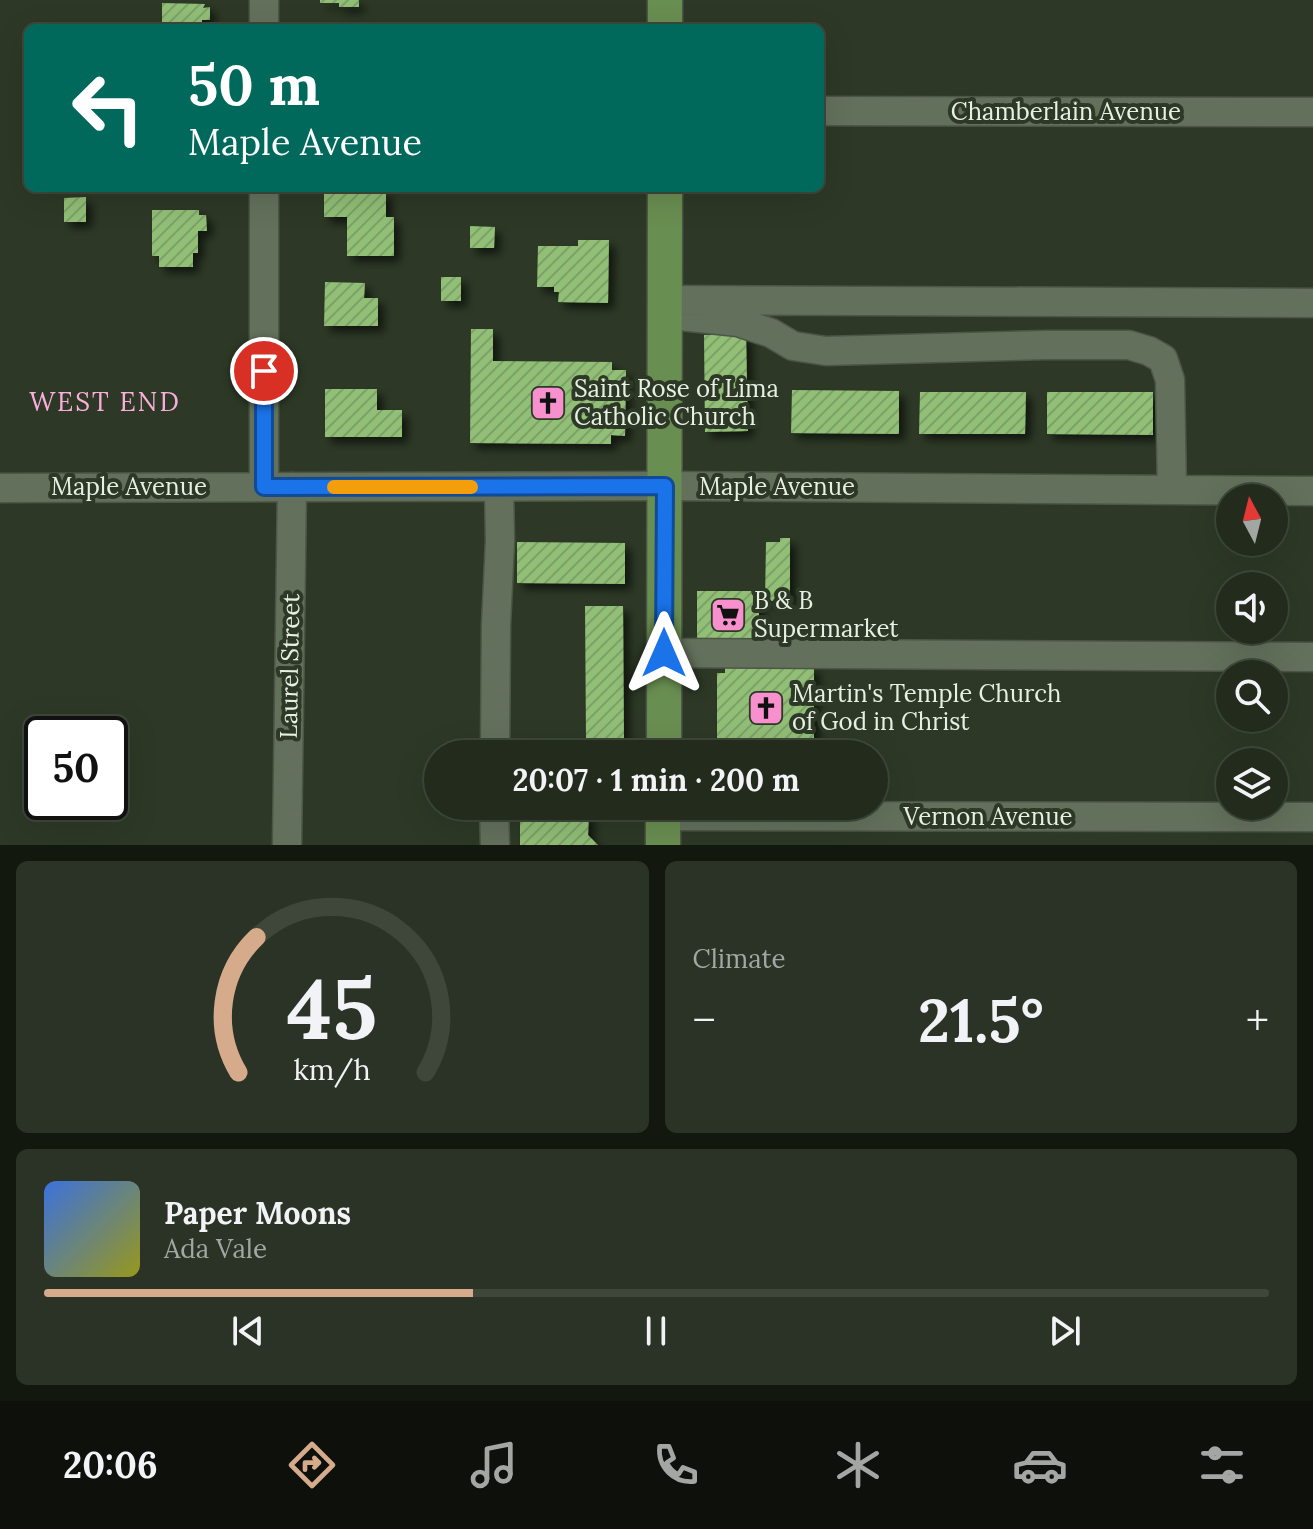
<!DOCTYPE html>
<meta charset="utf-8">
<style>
:root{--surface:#222b1c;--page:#2a3325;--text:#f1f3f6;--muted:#a2a7a3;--line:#3f473b;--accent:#d6ab8b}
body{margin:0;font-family:Lora,serif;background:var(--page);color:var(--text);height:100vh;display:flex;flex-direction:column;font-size:30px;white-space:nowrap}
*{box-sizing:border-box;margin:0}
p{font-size:26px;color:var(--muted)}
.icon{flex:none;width:44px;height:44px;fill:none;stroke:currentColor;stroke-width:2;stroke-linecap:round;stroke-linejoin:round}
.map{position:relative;height:845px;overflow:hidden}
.side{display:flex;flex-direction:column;gap:16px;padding:16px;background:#13180f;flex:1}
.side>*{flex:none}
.banner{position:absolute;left:24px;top:24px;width:800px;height:168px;border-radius:12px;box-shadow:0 8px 32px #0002,0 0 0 2px var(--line);background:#00695c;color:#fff;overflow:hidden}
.needle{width:52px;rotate:353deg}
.buttons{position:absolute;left:1216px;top:484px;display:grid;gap:16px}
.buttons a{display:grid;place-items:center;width:72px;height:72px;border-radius:50%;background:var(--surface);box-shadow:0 8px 32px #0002,0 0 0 2px var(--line);font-size:40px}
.speed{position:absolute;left:24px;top:716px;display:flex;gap:16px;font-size:40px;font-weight:700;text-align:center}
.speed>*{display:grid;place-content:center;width:104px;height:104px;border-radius:50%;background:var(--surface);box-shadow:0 8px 32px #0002,0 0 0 2px var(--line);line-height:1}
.speed .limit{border:4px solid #111;border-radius:12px;background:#fff;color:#111}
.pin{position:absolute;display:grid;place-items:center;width:68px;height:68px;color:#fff;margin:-34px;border:4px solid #fff;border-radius:50%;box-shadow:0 2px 8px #0007}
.me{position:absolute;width:88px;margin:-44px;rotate:0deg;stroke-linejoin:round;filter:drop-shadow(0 0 6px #0008)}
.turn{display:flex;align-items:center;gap:28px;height:168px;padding:0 32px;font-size:36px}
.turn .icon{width:104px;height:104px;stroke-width:2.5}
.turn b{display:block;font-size:56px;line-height:68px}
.big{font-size:60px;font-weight:800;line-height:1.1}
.side .widget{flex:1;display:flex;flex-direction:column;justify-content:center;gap:12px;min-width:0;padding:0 28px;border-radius:12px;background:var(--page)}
.side .dial{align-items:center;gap:0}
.dial svg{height:208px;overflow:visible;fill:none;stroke:var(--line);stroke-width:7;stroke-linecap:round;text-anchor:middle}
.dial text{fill:var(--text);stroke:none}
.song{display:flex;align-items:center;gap:24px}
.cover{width:96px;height:96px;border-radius:12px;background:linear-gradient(135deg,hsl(220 70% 55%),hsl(60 70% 35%))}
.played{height:8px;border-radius:4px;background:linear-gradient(90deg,var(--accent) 35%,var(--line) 35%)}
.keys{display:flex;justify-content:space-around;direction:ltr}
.heat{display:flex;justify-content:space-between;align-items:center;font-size:44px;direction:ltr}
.side .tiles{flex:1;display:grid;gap:16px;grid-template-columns:1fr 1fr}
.widget:last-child{grid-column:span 2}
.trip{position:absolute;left:424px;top:740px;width:464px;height:80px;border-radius:40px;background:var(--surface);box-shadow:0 8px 32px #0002,0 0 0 2px var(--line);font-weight:800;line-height:80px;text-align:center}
.menu{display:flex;height:128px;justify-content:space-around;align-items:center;background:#0e110b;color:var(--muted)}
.menu .icon{width:56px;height:56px}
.menu .on{color:var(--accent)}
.menu b{font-size:36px;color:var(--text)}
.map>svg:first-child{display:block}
.building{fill:url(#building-hatch);filter:url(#shadow)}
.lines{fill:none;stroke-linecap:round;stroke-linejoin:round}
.minor-casing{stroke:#4c5646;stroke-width:31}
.major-casing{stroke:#4c5646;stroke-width:37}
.minor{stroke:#63715c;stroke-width:28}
.major{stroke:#698e51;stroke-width:34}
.route-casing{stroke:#114b97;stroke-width:20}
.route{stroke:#1a73e8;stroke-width:14}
.slow{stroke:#f59e0b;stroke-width:14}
.labels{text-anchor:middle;stroke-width:8;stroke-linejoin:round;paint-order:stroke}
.street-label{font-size:24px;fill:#e8f0e4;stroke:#2d3926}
.poi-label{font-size:24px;fill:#e8f0e4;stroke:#2d3926;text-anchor:start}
.neighbourhood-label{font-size:26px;letter-spacing:2px;fill:#f9afd9;stroke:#2d3926}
</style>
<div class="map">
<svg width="1313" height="845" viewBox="0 0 1313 845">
<defs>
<pattern id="building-hatch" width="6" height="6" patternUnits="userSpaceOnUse" patternTransform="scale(2)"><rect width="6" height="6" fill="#91bf76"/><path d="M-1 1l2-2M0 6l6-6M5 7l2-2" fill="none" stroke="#7ea16a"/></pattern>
<filter id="shadow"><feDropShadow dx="6" dy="6" stdDeviation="4" flood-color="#0009"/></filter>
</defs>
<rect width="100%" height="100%" fill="#2d3926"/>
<path class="building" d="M320 0H359V7H339V3H320Z
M162 3 205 4 203 8 210 7V20H202V28H162Z
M337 22 374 23V28H336Z
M324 191H386V217H394V256H347V217H324Z
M86 197V222H64V198Z
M152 210H199V215H206L207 231H198V253H193V267H159V256H152Z
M470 226 495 227 494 248H470Z
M578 240H609L608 303 558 302 559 292H554V287H537L538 246H578Z
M441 277H461V301H441Z
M325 282 365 283 364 298H378V326H324Z
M471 329H493V361L612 362V370H626L625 436 611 435V444L470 443Z
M746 334 748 431 705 432 704 335Z
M325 389H377V410H402V437H325Z
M792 390 899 391V434L791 433Z
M920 392H1026L1025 434H919Z
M1047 392H1153V435L1047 434Z
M780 538H790V601H765L766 542H780Z
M517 542 625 543V584L517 583Z
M697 591H759V639L697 640Z
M585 606H623L624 741H600L588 754H518V738H586Z
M725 667H814V748H775V753H765V747H725V742H717V673H725Z
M520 812 589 813 588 835 598 845H520Z"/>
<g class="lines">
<g class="minor-casing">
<path id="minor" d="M264 28V0
M820 111 1313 112
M665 300 1313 303
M681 316 738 322 771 333 793 346 826 351 1046 345H1129L1149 351 1163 359 1170 380 1172 490
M264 487V188
M0 488 665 486 1313 491
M664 653 1313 657
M664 753 692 754
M495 754 496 625 500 541 499 487
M494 806 495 845
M663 816 1313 817
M287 845 292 487"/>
</g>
<g class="major-casing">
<path id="major" d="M665 28V0
M664 754 665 188
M663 845V806"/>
</g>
<use href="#minor" class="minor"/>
<use href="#major" class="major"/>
</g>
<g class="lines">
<g class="route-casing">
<path id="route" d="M264 371V487L665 486 664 653"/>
</g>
<use href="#route" class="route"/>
<path class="slow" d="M334 487H471"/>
</g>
<defs>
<g id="church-square" transform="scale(1.8)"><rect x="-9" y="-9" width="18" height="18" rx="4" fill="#f790cd" stroke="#2d3926"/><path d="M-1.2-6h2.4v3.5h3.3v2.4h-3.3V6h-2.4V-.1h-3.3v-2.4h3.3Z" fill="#111"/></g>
<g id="supermarket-square" transform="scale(1.8)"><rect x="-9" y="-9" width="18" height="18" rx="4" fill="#f790cd" stroke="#2d3926"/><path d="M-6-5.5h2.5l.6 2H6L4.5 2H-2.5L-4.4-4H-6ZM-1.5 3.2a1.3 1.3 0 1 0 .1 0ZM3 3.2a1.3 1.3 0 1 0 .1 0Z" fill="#111"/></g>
</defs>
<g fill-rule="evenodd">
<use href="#church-square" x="548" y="403"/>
<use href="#supermarket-square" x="728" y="615"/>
<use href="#church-square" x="766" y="708"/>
</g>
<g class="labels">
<g class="street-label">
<text x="1066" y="120">Chamberlain Avenue</text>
<text x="129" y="495">Maple Avenue</text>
<text x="777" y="495">Maple Avenue</text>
<text transform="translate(290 666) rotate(-89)" y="8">Laurel Street</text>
<text x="988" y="825">Vernon Avenue</text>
</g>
<g class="poi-label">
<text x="574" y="397">Saint Rose of Lima<tspan x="574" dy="28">Catholic Church</tspan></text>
<text x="754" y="609">B &amp; B<tspan x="754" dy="28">Supermarket</tspan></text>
<text x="792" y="702">Martin's Temple Church<tspan x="792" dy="28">of God in Christ</tspan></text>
</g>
<g class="neighbourhood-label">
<text x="105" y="411">WEST END</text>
</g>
</g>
</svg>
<div class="buttons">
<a><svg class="needle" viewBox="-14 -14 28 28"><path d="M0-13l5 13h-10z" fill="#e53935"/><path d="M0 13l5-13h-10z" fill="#a2a7a3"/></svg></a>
<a><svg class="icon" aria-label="sound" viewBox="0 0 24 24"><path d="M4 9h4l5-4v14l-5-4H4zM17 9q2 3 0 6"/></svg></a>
<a><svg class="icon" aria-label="search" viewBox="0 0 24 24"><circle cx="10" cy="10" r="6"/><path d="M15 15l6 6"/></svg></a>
<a><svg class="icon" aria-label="layers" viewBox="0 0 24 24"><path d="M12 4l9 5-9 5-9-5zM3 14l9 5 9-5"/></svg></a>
</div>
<div class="speed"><div class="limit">50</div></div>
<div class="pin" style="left:264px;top:371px;background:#d93025"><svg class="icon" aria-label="arrive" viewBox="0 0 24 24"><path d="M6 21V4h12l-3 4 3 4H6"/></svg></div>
<svg class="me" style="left:664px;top:653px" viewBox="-20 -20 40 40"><path d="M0-17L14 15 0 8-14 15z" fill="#1a73e8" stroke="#fff" stroke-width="4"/></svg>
<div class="trip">20:07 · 1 min · 200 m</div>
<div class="banner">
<div class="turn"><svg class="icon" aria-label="left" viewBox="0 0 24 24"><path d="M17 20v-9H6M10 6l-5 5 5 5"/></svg><div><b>50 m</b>Maple Avenue</div></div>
</div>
</div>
<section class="side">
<div class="tiles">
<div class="widget dial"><svg viewBox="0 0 100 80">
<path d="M14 69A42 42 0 1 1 86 69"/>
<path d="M14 69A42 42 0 0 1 21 17" stroke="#d6ab8b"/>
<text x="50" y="56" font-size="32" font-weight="700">45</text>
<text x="50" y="72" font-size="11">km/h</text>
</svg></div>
<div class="widget"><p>Climate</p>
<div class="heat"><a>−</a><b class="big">21.5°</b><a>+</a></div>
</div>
<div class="widget">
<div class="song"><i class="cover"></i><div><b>Paper Moons</b><p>Ada Vale</p></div></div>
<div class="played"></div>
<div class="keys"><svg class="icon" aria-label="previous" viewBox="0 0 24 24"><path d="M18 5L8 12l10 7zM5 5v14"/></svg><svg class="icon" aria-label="pause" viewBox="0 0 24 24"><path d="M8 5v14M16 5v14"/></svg><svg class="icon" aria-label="next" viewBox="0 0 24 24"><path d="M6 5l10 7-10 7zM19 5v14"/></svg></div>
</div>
</div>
</section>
<nav class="menu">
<b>20:06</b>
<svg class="icon on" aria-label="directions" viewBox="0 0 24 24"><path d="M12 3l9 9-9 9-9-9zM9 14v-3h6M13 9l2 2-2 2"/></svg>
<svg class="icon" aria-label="music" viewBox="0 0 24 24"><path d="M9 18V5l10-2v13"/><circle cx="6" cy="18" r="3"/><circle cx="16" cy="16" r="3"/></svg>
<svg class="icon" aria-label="phone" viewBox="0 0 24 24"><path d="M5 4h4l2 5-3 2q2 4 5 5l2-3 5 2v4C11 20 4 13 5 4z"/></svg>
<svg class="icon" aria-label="climate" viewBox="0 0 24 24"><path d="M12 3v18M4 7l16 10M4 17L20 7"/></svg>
<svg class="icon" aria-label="car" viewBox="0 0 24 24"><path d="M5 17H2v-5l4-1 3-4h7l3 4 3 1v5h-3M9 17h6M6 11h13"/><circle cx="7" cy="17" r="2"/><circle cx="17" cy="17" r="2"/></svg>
<svg class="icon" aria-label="filters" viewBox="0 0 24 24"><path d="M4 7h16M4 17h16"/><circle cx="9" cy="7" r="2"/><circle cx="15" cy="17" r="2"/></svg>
</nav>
